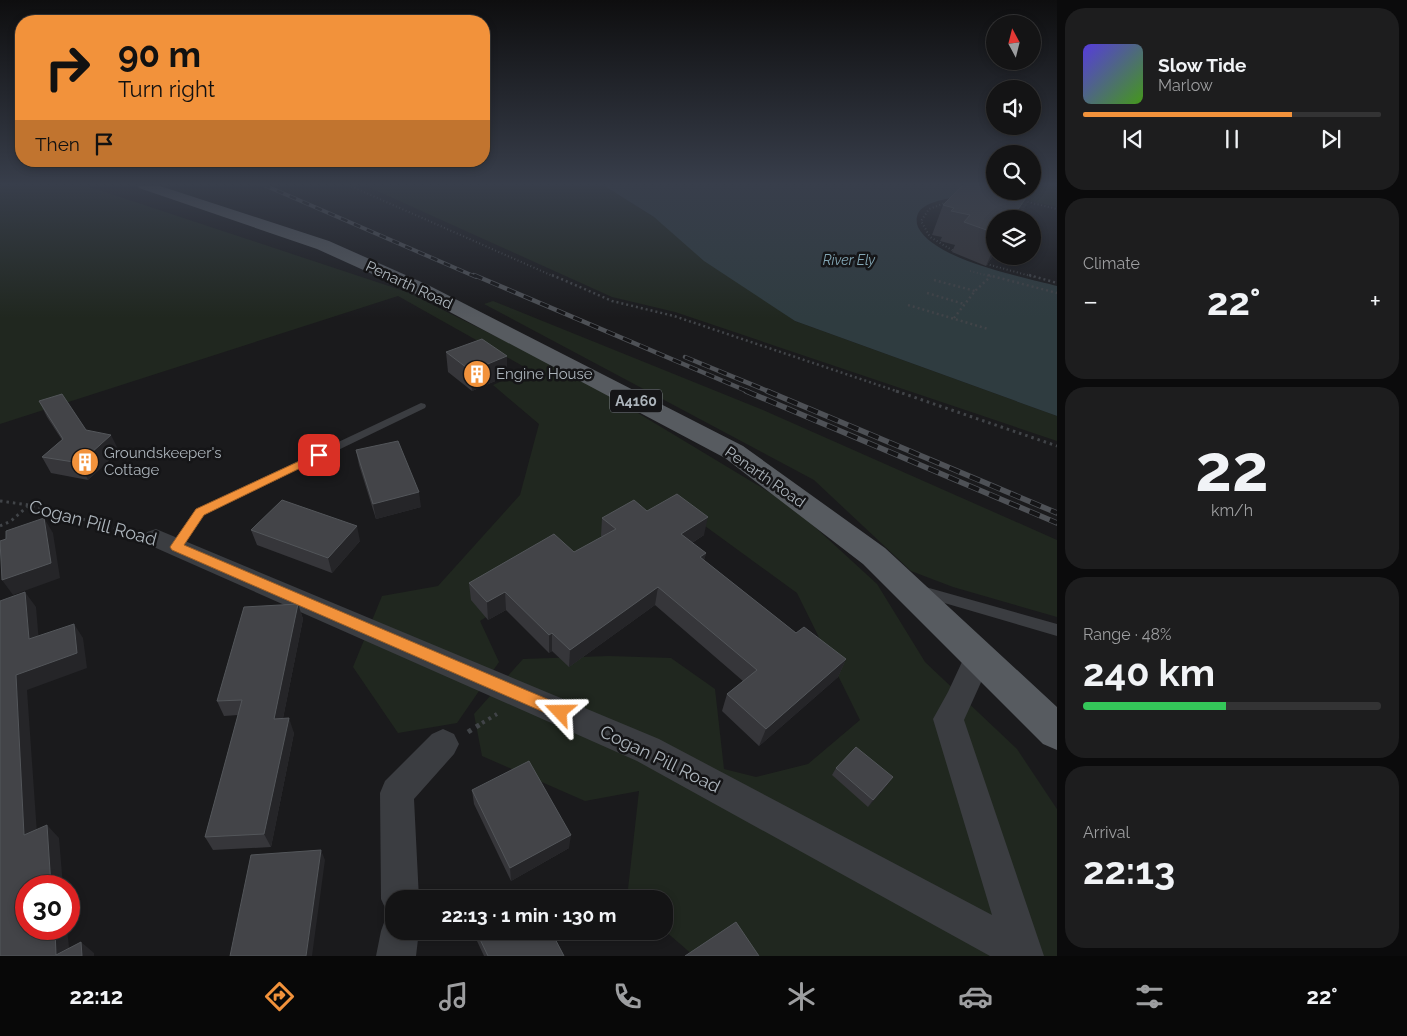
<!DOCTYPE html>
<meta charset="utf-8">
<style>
:root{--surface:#141415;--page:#1d1d1e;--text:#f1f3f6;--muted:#9d9ea0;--line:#333334;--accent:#f2923b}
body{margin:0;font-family:Raleway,sans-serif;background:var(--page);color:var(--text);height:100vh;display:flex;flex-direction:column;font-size:19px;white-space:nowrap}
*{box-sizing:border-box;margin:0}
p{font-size:16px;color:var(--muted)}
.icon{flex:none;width:28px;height:28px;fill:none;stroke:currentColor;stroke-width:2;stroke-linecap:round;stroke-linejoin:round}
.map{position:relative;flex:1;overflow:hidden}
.panel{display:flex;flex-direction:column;gap:8px;padding:8px;background:#0b0b0c;width:350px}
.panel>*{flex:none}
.banner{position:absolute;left:15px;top:15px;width:475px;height:152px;border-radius:20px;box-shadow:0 2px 8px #0003,0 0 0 1px var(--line);background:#f2923b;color:#111;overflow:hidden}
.needle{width:32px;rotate:353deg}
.fabs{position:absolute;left:986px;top:15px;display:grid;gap:10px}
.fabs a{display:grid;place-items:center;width:55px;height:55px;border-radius:50%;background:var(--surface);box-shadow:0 2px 8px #0003,0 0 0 1px var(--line);font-size:25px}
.speed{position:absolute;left:15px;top:875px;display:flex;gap:10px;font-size:25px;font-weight:700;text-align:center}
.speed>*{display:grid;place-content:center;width:65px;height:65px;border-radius:50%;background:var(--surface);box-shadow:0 2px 8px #0003,0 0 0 1px var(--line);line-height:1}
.speed .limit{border:8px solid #d22;background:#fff;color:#111}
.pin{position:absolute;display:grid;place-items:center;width:42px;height:42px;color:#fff;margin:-21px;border-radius:10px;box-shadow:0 2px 8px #0006}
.me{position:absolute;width:55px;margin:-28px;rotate:293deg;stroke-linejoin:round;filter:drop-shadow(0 0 4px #0008)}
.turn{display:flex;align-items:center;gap:18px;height:105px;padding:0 20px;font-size:22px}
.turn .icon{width:65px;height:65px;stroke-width:2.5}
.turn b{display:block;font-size:35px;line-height:42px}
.then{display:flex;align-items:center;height:48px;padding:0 20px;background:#0003;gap:10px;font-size:19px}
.big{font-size:38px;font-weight:700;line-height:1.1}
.panel .card{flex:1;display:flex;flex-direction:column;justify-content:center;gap:8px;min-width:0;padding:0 18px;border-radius:20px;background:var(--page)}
.panel .dial{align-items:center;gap:0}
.dial b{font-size:65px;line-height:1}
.song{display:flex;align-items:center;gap:15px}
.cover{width:60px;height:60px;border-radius:8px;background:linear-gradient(135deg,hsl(250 70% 55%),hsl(100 70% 35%))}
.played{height:5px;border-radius:2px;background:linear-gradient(90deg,var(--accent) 70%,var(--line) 70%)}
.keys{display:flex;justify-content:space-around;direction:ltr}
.heat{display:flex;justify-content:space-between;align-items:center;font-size:28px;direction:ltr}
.charge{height:8px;border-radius:4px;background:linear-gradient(90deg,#34c759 48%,var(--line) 0)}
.trip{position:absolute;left:385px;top:890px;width:288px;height:50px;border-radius:20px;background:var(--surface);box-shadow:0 2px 8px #0003,0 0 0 1px var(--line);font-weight:700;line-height:50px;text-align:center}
.dock{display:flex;height:80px;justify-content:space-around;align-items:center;background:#080808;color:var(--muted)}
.dock .icon{width:35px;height:35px}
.dock .on{color:var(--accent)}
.dock b{font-size:22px;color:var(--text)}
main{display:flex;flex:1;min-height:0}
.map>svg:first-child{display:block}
.green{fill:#20271f}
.water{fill:#2f3c40}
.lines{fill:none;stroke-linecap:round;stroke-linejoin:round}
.path-far4{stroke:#414448;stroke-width:2;stroke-dasharray:1 2.5;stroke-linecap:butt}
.path-far3{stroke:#414448;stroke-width:2.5;stroke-dasharray:2 3;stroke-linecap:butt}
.path-far2{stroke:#414448;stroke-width:3;stroke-dasharray:2.5 4;stroke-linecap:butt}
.path-far1{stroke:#414448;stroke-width:4;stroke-dasharray:3 4.5;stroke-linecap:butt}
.path{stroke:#414448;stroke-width:5;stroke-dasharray:4 5.5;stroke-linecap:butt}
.lane{fill:#3b3d41;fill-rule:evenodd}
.street{fill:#3b3d41;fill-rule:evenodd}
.primary{fill:#575b60;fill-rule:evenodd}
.rail-far2-casing{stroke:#4e5156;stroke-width:4}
.rail-far1-casing{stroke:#4e5156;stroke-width:4.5}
.rail-casing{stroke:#4e5156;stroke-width:5.5}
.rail-far2{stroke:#151517;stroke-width:2.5;stroke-dasharray:7;stroke-linecap:butt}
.rail-far1{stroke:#151517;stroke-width:3;stroke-dasharray:9;stroke-linecap:butt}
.rail{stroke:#151517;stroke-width:4;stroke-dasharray:11;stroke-linecap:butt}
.wall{fill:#36363a}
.shaded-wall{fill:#252528}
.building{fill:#434448;stroke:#53565a}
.route{fill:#f2923b;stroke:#9d5f26}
.labels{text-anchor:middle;stroke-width:5;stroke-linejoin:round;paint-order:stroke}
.far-water-label{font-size:14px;font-style:italic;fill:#84a8b6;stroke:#151517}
.shield{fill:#151517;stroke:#7f848a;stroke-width:1}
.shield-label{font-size:14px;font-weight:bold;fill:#acb4bb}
.street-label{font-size:15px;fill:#acb4bb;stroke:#151517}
.poi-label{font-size:15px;fill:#acb4bb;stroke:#151517;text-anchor:start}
.near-street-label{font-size:18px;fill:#acb4bb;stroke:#151517}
</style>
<main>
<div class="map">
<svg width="1057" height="956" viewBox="0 0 1057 956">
<rect width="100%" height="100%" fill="#1a1a1c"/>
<path class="green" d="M0 185H84L407 292 583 380 792 506 877 584 925 662 1017 749 1057 809V956H694L664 930V899L627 898 639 791 585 801 482 756 474 714 523 659 609 656 671 658 715 689 724 769 756 777 808 764 860 720 797 593 679 507 581 555 480 621 499 662 457 723 398 733 353 667 382 596 438 586 520 495 539 424 493 385 528 369 398 296 0 424Z
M364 185H603L654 217 795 321 1057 416V441L675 312 612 297Z
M1033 185H1056L1057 207 1025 200 1028 191H1032Z
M493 301 763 410 1057 540V617L953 587 911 571 814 480 484 304Z"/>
<path class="water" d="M603 185H995V191C977 195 938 197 924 207 917 211 915 220 918 227 934 260 1023 277 1057 286V416L795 321 704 261 654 217Z"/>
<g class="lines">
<path class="path-far4" d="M348 185 555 277
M950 201 929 209 921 221 930 237 957 253
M1024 201 1057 209
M983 263 1034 277
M970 271 993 277"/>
<path class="path-far3" d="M552 275 612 301 674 316 899 392
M988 275 1057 293
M1029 275 1057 283
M934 280 975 291
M927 293 964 304
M908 305 988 329
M954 318 975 291 990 277"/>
<path class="path-far2" d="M896 391 1057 446
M0 501 29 505 131 532
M0 526 11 521 29 505"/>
<path class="path-far1" d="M482 723 497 714"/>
<path class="path" d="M468 732 484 722"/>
<path class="lane" d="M421 403 425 404 426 406 425 408 204 515 180 550H172L170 547 172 544 196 509Z
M922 586 1057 624V636L917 595 915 591 917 587Z"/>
<path class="street" d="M156 529 659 739 992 915 933 719 948 692 968 649 978 646 988 649 992 658 964 720 1044 956H990L637 761 147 544 144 538 147 532Z
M443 729 454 734 459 744 454 754 414 799 419 899H394V931H419L416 956H376L381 931 386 917 393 915 387 912 381 899 380 793 385 781 432 734Z"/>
<path class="primary" d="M137 185H157L329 241 428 285 743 446 885 548 1057 707V750L1043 744 863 564 725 458 414 293 317 249 139 188Z"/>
<g class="rail-far2-casing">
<path id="rail-far2" d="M264 185 476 277"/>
</g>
<g class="rail-far1-casing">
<path id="rail-far1" d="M474 275 749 392
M685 357 770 392"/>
</g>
<g class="rail-casing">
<path id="rail" d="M746 391 1057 523
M767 391 1057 513"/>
</g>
<use href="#rail-far2" class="rail-far2"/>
<use href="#rail-far1" class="rail-far1"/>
<use href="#rail" class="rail"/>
</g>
<path class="wall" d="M943 205 1023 213 1019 219H995V253L986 266 952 252 955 245 940 241 942 237 932 235Z
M446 352 507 376 472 391 448 372Z
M39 401 86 430 119 451 88 480 51 473 42 457 62 440 47 417Z
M356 450 421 507 376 519 359 465Z
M647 511 704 535 692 543 706 553 704 560 796 633 846 659 838 677 759 746 722 711 727 694 743 681 655 605 569 667 552 651 549 653 506 610 488 620 471 600 469 583 574 552 602 537 601 536 602 518Z
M251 530 360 541 332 573 257 545Z
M298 604 303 619 283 718 294 733 271 847 213 850 205 837 238 715 224 716 217 701Z
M836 768 888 784 868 807 832 775Z
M472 790 569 848 511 881 474 804Z
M476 931H551L564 956H484L477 941Z"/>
<path class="shaded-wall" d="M1031 191H1032L1023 213 1019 219H1011Z
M995 245V253L986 266Z
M507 356V376L472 391 471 371Z
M111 435 119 451 88 480 80 463Z
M419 492 421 507 376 519 373 504Z
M708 517 704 535 677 552 681 534Z
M44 518 53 533 60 578 13 595 2 580Z
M357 526 360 541 332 573 328 558Z
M706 553 702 571 700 557Z
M658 587 655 605 569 667 570 650Z
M25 592 36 607 40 654 29 639Z
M505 592 506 610 488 620 487 602Z
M298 604 303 619 280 733 274 719Z
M74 624 83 638 87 668 27 690 38 848 24 835 16 675Z
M552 633V651L549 653V635Z
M846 659 838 677 759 746 766 729Z
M289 718 294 733 271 847 264 834Z
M893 777 888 784 868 807 873 800Z
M47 825 59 838 63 886H51Z
M571 835 569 848 511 881 510 868Z
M321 850 325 860 312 956H306Z
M55 929H67L70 956 56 955Z
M81 942 94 953V956H82Z"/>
<path class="building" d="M963 185H995V191H1031L1011 219H995V233L964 222 970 215 951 211 954 208 943 205Z
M482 339 507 356 471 371 446 352Z
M62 394 86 430 111 435 80 463 42 457 63 439 39 401Z
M398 441 419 492 373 504 356 450Z
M677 494 708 517 681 534 706 553 700 557 796 633 804 627 846 659 766 729 727 694 757 670 658 587 570 650 552 633 549 635 505 592 487 602 469 583 554 534 574 552 616 529 602 518 634 500 647 511Z
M282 500 357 526 328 558 251 530Z
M44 518 51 563 2 580 0 541 6 539V531Z
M25 592 29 639 74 624 77 653 16 675 24 835 47 825 51 886H26V929H55L56 955 81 942 82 956H0V601Z
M298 604 274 719 289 718 264 834 205 837 242 700 217 701 244 607Z
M856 747 893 777 873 800 836 768Z
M529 761 571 835 510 868 472 790Z
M321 850 306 956H230L251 855Z
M531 894 534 899H524Z
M736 922 759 956H685Z
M476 931H551L564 956H488Z"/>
<linearGradient id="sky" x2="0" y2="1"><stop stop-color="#0e0e0f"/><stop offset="0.58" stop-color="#383e4b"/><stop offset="1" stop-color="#383e4b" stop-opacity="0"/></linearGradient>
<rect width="1057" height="318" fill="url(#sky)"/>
<path class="route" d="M319 452 325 455 323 457 204 515 184 545 566 707 568 712 566 717 560 719 555 717 172 550 170 547 172 544 196 509Z"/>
<defs>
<g id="building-disc" transform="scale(1.4375)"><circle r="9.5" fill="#f2923b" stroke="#151517"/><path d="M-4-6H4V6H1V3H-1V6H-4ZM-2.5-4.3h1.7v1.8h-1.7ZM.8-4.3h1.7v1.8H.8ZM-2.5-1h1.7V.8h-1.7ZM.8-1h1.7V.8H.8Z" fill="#fff"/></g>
</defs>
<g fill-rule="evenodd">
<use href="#building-disc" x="477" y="374"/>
<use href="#building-disc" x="85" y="462"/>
</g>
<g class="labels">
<g class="far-water-label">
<text x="849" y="265">River Ely</text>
</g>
<rect class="shield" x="610" y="389.5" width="52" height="23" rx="4"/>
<g class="shield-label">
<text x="636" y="406">A4160</text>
</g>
<g class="street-label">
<text transform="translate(409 285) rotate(25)" y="5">Penarth Road</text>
<text transform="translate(765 477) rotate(35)" y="5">Penarth Road</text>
</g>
<g class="poi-label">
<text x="496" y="379">Engine House</text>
<text x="104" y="458">Groundskeeper's<tspan x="104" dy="17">Cottage</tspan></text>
</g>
<g class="near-street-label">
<text transform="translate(93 523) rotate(15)" y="6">Cogan Pill Road</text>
<text transform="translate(660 759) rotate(26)" y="6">Cogan Pill Road</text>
</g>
</g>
</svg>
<div class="fabs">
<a><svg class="needle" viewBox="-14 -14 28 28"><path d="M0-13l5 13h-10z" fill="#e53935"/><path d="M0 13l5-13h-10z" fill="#9d9ea0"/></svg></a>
<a><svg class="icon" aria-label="sound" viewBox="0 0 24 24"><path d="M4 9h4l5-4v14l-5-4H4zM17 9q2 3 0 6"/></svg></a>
<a><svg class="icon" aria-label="search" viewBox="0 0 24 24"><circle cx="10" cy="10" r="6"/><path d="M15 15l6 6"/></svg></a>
<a><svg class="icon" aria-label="layers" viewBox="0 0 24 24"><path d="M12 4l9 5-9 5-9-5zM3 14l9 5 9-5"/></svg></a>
</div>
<div class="speed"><div class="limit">30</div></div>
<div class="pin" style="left:319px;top:455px;background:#d93025"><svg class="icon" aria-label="arrive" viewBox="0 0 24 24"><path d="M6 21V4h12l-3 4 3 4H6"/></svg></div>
<svg class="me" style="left:560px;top:712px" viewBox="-20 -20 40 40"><path d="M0-17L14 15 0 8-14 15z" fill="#f2923b" stroke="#fff" stroke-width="4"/></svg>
<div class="trip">22:13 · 1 min · 130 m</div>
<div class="banner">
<div class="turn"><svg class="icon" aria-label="right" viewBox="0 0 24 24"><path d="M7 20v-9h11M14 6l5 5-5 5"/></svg><div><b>90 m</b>Turn right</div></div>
<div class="then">Then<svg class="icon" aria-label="arrive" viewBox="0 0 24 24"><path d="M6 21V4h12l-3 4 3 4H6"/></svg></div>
</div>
</div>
<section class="panel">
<div class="card">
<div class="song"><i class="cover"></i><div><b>Slow Tide</b><p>Marlow</p></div></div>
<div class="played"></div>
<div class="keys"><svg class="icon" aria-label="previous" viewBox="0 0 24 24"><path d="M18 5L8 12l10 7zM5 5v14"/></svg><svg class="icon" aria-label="pause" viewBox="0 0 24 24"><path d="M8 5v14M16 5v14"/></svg><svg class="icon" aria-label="next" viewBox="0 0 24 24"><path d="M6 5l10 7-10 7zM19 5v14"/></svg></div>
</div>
<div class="card"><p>Climate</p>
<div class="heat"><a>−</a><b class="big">22°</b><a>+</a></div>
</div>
<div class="card dial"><b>22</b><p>km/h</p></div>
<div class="card"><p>Range · 48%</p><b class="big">240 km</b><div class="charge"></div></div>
<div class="card"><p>Arrival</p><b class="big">22:13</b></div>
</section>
</main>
<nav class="dock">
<b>22:12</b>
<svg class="icon on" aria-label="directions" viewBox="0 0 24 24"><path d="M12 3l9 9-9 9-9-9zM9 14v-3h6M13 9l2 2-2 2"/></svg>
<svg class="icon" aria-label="music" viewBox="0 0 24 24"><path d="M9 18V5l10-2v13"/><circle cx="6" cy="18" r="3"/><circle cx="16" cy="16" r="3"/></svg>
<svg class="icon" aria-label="phone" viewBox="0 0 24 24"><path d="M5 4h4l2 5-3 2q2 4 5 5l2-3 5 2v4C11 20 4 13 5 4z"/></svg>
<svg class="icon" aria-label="climate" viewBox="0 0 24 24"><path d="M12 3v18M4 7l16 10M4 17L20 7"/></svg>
<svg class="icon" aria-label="car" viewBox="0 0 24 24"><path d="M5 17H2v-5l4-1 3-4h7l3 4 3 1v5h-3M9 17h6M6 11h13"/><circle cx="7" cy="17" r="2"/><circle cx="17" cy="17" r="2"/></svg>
<svg class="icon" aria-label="filters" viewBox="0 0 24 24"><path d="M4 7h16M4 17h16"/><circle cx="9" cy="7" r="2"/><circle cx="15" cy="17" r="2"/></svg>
<b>22°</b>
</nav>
